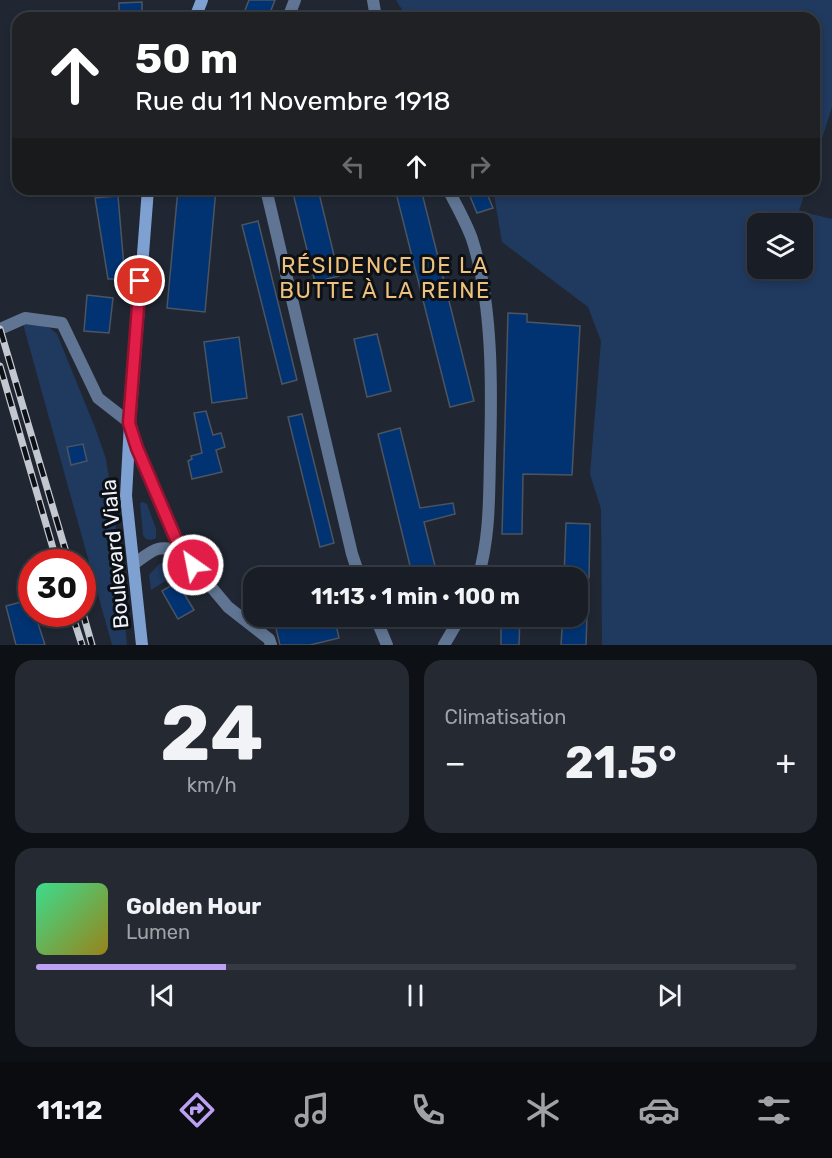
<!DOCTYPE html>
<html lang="fr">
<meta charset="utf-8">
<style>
:root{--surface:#181d26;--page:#252a32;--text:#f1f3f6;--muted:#9fa2a7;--line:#363b43;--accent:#bca0f2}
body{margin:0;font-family:Rubik,sans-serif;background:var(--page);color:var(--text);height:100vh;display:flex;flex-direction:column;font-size:22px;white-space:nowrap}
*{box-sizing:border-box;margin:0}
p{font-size:20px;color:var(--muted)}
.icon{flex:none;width:33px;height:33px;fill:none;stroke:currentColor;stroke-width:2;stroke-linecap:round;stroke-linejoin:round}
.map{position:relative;height:645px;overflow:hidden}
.panel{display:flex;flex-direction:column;gap:15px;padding:15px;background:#0d1015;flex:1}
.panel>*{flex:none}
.guide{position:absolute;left:12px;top:12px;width:808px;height:183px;border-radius:18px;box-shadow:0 3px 9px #0003,0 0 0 2px var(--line);background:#202124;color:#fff;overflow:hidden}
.buttons{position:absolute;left:747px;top:213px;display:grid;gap:12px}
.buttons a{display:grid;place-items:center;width:66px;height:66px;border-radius:12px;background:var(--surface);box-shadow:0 3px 9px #0003,0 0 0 2px var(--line);font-size:30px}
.speed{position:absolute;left:18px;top:549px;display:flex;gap:12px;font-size:30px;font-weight:700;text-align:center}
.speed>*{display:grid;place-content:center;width:78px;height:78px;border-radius:50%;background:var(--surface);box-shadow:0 3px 9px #0003,0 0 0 2px var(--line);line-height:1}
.speed .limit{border:9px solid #d22;background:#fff;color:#111}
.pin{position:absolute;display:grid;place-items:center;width:51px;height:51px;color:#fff;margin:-26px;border:3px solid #fff;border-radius:50%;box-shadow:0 2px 6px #0007}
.me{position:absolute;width:66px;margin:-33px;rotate:327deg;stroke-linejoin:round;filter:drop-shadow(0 0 4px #0008)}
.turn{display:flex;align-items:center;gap:21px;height:126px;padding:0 24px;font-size:27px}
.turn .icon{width:78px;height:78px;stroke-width:2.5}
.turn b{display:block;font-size:42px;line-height:51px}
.lanes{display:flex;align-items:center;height:57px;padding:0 24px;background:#0003;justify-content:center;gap:30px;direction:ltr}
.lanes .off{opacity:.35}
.big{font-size:45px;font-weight:700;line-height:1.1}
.panel .widget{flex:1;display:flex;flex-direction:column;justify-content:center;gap:9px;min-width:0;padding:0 21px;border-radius:18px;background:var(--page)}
.panel .dial{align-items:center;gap:0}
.dial b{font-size:78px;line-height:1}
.song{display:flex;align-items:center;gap:18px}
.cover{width:72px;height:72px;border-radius:9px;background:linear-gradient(135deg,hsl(150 70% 55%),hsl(50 70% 35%))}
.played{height:6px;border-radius:3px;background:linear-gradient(90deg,var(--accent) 25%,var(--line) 25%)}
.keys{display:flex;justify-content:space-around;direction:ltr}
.heat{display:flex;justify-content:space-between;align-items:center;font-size:33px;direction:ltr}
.panel .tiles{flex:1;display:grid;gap:15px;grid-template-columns:1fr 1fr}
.widget:last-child{grid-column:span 2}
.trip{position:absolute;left:243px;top:567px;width:345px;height:60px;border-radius:18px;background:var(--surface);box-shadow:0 3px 9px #0003,0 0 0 2px var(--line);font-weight:700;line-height:60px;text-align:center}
.menu{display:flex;height:96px;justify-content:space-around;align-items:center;background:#0a0c0f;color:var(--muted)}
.menu .icon{width:42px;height:42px}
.menu .active{color:var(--accent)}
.menu b{font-size:27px;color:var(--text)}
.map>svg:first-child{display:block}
.green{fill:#20395e;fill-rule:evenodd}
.building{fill:#013372;stroke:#4c5460;stroke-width:1.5}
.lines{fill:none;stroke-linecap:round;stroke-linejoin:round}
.street{stroke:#607593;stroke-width:12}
.secondary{stroke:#7fa1d2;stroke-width:12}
.rail-casing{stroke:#c3c7cf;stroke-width:7}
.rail{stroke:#0d1015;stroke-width:4.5;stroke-dasharray:14;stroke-linecap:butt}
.route-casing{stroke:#92132f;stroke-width:15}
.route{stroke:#e11d48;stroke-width:10}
.labels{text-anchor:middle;stroke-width:6;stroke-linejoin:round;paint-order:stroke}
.street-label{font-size:21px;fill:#eff3fa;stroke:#0d1015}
.neighbourhood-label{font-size:22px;letter-spacing:1.5px;fill:#eec17d;stroke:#0d1015}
</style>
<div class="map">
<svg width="832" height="645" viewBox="0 0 832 645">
<rect width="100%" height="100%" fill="#202732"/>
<path class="green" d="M396 0H832V107L815 161 814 18H407Z
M493 189H806L799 211 832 219V645H602L601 509 590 474 601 341 588 307 502 242ZM758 224H802V268H758Z
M34 323 50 328 57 334 96 430 106 459 115 517 127 645H112L23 324Z
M143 502 147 504 156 529V538L151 540 146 539 143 535 140 503Z
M168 563 181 571 151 590 149 575 159 564Z"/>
<path class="building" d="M249 0H275L268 18H242Z
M142 2V18H119V3Z
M178 189H216L205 312 167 308Z
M292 189H318L339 276 315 282Z
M395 189H421L474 401 450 407Z
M467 189H485L493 208 477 213Z
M118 196 125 279H108L95 198Z
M258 221 297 380 282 384 242 225Z
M87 295 113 298 109 333 84 331Z
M508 313 527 314V322L580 326 572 475 523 474 522 534H502Z
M377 334 391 391 367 397 354 339Z
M239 337 247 398 212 403 204 342Z
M206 411 213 435 221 433 225 447 216 450 222 472 192 479 188 461 192 459 191 456 202 453 194 413Z
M302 414 334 543 320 547 288 417Z
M400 428 420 508 453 503 455 514 424 522 438 578H413L378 434Z
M83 444 87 461 71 465 67 447Z
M566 523 590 524 589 578H564Z
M177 582 194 610 178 619 162 591Z
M32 599V614H35L45 645H16L6 606Z
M273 616H334L339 638 310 645H280Z
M501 616H520L519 645H501Z
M563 616H587L586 645H561Z"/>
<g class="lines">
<path class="street" d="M373 0 376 18
M288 18 295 0
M266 189 352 554 360 578
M448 189C456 205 466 222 472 239 493 304 492 387 490 456 489 498 490 537 478 578
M0 329 25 318 62 323 98 398 130 423 137 448 181 551 228 607 269 639 271 645
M134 564C153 550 157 544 181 551
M375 616 387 645
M444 645 461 616"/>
<path class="secondary" d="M195 18 202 0
M142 645 126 496 130 423 148 189"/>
<g class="rail-casing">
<path id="rail" d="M0 329 69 562
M0 366 57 562
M82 610 92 645
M72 614 82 645"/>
</g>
<use href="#rail" class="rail"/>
</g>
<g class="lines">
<g class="route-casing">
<path id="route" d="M140 281 129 423 137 448 181 551 193 565"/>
</g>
<use href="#route" class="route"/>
</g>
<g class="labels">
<g class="street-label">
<text transform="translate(115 554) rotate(-95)" y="7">Boulevard Viala</text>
</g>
<g class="neighbourhood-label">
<text x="385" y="273">RÉSIDENCE DE LA<tspan x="385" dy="25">BUTTE À LA REINE</tspan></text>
</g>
</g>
</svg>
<div class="buttons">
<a><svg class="icon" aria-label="layers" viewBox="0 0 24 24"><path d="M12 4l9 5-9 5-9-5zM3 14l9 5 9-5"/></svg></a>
</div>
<div class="speed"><div class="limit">30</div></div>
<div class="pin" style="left:140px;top:281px;background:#d93025"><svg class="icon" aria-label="arrive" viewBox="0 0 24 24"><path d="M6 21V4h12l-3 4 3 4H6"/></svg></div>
<svg class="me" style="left:193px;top:565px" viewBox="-20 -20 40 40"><circle r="17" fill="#e11d48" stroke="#fff" stroke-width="3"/><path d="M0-11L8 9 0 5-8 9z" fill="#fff"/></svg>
<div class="trip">11:13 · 1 min · 100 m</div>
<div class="guide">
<div class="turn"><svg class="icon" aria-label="ahead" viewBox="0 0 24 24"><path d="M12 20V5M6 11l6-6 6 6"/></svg><div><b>50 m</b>Rue du 11 Novembre 1918</div></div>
<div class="lanes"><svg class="icon off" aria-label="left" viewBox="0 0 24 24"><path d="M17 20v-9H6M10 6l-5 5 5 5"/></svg><svg class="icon" aria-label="ahead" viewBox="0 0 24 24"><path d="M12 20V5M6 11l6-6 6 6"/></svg><svg class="icon off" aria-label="right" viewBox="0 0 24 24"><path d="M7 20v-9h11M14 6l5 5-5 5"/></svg></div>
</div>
</div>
<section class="panel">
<div class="tiles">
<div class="widget dial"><b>24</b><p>km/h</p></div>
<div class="widget"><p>Climatisation</p>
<div class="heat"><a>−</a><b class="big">21.5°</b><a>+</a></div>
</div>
<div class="widget">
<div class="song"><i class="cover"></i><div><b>Golden Hour</b><p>Lumen</p></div></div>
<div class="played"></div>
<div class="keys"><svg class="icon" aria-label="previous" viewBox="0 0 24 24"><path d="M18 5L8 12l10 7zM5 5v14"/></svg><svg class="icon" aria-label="pause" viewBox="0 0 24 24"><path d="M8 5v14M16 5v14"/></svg><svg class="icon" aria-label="next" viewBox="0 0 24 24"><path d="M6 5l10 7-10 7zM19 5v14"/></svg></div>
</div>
</div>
</section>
<nav class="menu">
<b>11:12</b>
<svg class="icon active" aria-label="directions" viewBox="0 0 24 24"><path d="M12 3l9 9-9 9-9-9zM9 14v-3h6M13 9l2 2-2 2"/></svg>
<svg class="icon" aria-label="music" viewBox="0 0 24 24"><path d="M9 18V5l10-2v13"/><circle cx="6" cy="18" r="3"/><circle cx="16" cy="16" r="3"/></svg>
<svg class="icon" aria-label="phone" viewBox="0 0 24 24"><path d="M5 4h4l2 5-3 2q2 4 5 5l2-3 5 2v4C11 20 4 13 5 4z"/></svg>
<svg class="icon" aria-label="climate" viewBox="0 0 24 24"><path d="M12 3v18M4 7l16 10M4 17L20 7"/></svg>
<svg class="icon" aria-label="car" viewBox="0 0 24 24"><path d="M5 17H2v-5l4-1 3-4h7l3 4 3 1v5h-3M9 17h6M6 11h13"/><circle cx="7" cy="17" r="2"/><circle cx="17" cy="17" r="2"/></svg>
<svg class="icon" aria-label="filters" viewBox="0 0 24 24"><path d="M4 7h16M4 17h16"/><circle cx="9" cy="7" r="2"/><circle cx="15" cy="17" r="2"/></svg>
</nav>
